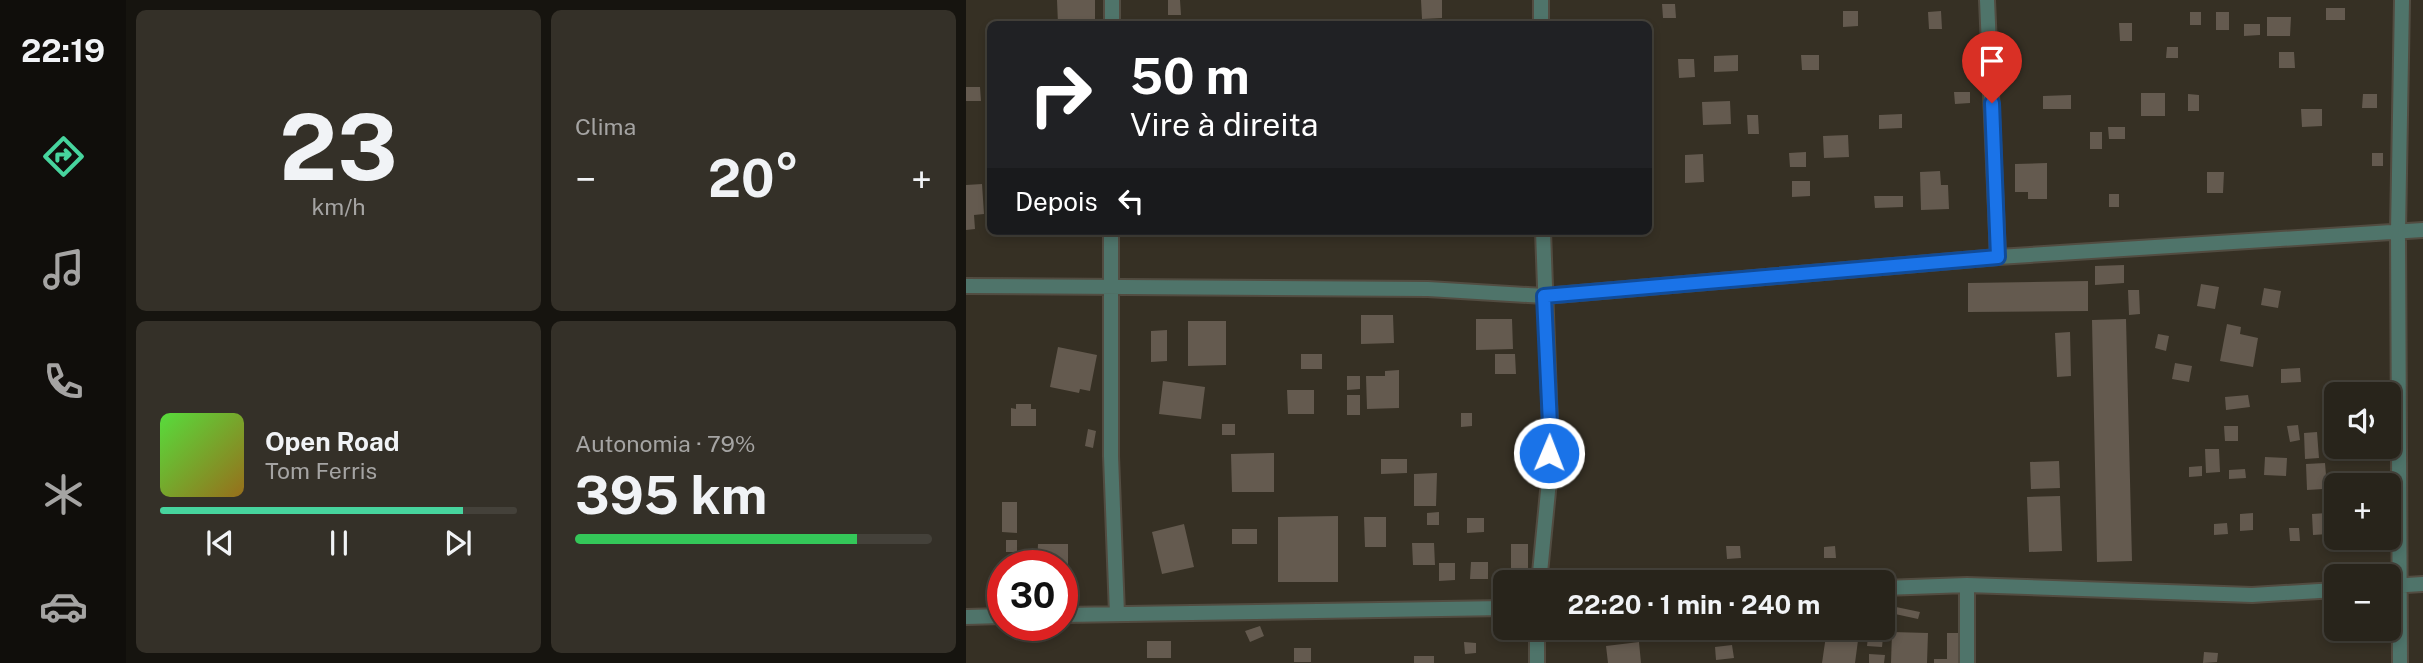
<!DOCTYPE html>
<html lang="pt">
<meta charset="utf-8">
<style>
:root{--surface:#28241b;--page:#343028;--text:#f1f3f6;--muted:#a5a4a3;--line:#44413a;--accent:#47d49e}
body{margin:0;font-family:"Public Sans",sans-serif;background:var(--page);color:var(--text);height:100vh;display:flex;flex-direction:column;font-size:26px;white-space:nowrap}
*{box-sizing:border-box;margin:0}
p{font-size:23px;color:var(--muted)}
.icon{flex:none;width:38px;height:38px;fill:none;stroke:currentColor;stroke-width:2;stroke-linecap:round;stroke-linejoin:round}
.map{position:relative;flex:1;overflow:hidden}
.drawer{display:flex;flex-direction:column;gap:10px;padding:10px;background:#16140f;width:840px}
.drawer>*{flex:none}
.banner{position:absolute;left:21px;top:21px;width:665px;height:214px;border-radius:10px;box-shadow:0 4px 10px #0003,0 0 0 2px var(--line);background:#202124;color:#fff;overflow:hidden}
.controls{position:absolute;left:1358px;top:382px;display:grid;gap:14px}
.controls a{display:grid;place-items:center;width:77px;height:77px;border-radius:10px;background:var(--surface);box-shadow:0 4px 10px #0003,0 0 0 2px var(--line);font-size:35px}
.speed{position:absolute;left:21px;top:550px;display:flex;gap:14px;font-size:35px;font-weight:700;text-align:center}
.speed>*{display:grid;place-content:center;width:91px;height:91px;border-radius:50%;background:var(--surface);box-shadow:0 4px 10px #0003,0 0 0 2px var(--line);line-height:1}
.speed .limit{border:10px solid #d22;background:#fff;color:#111}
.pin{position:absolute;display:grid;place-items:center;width:60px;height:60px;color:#fff;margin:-72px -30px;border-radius:50% 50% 50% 0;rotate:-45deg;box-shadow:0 0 7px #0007}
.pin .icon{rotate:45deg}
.me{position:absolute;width:77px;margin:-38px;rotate:1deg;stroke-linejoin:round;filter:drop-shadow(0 0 5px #0008)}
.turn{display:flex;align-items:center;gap:24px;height:147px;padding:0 28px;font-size:32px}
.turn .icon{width:91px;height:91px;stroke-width:2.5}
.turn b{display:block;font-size:49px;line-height:60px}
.then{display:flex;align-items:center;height:66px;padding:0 28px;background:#0003;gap:14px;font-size:26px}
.big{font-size:52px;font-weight:700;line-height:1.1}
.drawer .widget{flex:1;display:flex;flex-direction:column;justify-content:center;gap:10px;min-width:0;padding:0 24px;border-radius:10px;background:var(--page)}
.drawer .dial{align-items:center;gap:0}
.dial b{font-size:91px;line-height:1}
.song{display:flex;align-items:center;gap:21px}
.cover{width:84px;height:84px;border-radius:10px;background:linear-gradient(135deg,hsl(110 70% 55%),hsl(40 70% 35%))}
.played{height:7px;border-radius:4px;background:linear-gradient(90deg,var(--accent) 85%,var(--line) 85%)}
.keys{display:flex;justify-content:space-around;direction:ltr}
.heat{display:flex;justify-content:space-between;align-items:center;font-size:38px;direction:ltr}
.charge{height:10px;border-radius:5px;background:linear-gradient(90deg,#34c759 79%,var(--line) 0)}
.drawer .tiles{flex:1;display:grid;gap:10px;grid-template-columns:repeat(2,1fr)}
.trip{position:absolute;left:527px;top:570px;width:402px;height:70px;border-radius:10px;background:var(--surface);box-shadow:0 4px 10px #0003,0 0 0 2px var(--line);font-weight:700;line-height:70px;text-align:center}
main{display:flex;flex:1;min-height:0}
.tab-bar{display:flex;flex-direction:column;width:126px;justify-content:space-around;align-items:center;background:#100e0b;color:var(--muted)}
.tab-bar .icon{width:49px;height:49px}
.tab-bar .selected{color:var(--accent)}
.tab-bar b{font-size:32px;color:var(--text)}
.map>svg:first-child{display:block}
.building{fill:#645a4f}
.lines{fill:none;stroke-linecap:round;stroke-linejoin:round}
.street-casing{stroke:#524c41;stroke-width:18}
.street{stroke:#4f746a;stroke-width:14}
.route-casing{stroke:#114b97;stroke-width:18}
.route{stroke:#1a73e8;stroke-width:12}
</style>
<main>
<nav class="tab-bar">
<b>22:19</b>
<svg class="icon selected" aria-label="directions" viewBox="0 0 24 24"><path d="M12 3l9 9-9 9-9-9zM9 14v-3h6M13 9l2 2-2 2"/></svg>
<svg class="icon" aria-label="music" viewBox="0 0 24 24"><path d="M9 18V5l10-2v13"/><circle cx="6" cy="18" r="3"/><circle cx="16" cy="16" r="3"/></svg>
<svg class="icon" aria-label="phone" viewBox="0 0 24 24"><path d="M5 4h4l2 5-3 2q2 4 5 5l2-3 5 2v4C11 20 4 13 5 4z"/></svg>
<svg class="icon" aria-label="climate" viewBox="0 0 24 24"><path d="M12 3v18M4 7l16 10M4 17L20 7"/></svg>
<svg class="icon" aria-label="car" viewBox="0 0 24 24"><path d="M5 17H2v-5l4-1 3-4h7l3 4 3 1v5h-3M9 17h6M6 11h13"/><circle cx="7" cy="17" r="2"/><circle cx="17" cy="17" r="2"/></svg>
</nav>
<section class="drawer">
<div class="tiles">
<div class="widget dial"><b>23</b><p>km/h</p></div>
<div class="widget"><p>Clima</p>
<div class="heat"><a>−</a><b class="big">20°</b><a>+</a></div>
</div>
<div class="widget">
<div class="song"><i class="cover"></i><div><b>Open Road</b><p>Tom Ferris</p></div></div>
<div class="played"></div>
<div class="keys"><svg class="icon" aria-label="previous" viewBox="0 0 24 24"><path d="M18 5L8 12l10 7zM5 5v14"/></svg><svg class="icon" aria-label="pause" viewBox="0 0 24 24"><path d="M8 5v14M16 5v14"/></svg><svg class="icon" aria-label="next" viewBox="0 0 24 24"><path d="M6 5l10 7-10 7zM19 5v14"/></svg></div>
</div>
<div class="widget"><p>Autonomia · 79%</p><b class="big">395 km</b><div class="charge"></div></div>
</div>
</section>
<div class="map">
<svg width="1457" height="663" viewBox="0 0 1457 663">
<rect width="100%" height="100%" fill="#363024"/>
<path class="building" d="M91 0H129V24H92Z
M202 0H214L215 15H202Z
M455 0H476V18L456 19Z
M696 4H709L710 18H697Z
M1360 8H1379V20H1360Z
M877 11H892V26L877 27Z
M975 11 976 29H963L962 12Z
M1224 12H1235V25H1224Z
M1250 12H1263V30H1250Z
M1301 17H1325L1324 36H1301Z
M1153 23H1166V41H1154Z
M1278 24H1294V35L1278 36Z
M1201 47H1212V58H1200Z
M1313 52H1328L1329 68H1313Z
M772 55V71L748 72V56Z
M835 55H853V70H836Z
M712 59H728L729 77 713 78Z
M0 87H14L15 101H0Z
M988 92H1004V103L989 104Z
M1175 93H1199V116H1175Z
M1222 94 1233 95V111H1222Z
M1397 94H1411V108H1396Z
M1105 95V109H1077V96Z
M764 101 765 124 737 125 736 102Z
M1335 109H1356V126L1336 127Z
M936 114V128L913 129V115Z
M781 115H792L793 134H782Z
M1142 127H1159V139H1143Z
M1124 132H1136V149H1124Z
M882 135 883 157 858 158 857 136Z
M840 152V167H824L823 153Z
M1406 153H1417V166H1406Z
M737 154 738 182 719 183V155Z
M1081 163V199H1062V192H1049V164Z
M974 171 975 185H982L983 209 955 210 954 172Z
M1241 172H1258L1257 193H1241Z
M826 181H844V196L826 197Z
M16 184 18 214 8 215 9 229 0 230V185Z
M1143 194H1153V207H1143Z
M908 196H937V207L909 208Z
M1158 265V283L1129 285V266Z
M1122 281V311L1002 312V283Z
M1235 284 1253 287 1249 309 1231 306Z
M1298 288 1315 291 1312 308 1295 305Z
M1162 290H1173L1174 314 1163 315Z
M395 315H427L428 343 395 344Z
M510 319H546L547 349 510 350Z
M1160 319 1166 561 1131 562 1126 320Z
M222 321H260V365L222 366Z
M1261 324 1275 327 1274 334 1292 338 1287 367 1254 361Z
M201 330V361L185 362V331Z
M1104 332 1105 376 1091 377 1089 333Z
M1192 334 1203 336 1200 351 1189 348Z
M92 347 131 355 124 391 114 389 113 393 84 387Z
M335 354H356V369H335Z
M529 354H549L550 374H529Z
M1209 363 1226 366 1223 382 1206 379Z
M1334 368 1335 382 1315 383V369Z
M433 370V408L401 409 400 376H419V371Z
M381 376H394V389L381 390Z
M197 381 239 387 235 419 193 414Z
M321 390H348V414H322Z
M381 395H394V415H381Z
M1282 395 1284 407 1260 410 1259 397Z
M50 404H65V409H70V426H45V408L50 409Z
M495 413H506V426L495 427Z
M256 424H269V435H256Z
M1332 425 1334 440 1324 442 1321 426Z
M1258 426H1272V441H1259Z
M122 429 130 431 127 448 119 446Z
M1351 432 1353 458 1339 459 1338 433Z
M1239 449H1253L1254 472 1240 473Z
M308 453V492H266L265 454Z
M1299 457 1321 458 1320 476 1298 475Z
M415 459H441V473L415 474Z
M1093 461 1094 488 1065 489 1064 462Z
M1359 463 1360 475H1364V484L1357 485V489L1341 490 1340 464Z
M1236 466V476L1223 477V467Z
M1279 469 1280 478 1263 479V470Z
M471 473 470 506H448V474Z
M1094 496 1096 551 1063 552 1061 497Z
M36 502H51V533L36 532Z
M473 512V525H461V513Z
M1287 513V530L1274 531V514Z
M1361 513 1362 534 1347 535 1346 514Z
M372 516V582H312V517Z
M398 517H420V547H399Z
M501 518H518V532L501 533Z
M1261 523 1262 534 1248 535V524Z
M218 524 228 567 196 574 186 532Z
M1323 528H1333L1334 541H1324Z
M266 529H291V544H266Z
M40 540H51V552H40Z
M446 543H468L469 565H447Z
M72 544H102V583H96V565H71Z
M545 544H562V574H545Z
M760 546H774L775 558 761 559Z
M869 546 870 558H858V547Z
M505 562H522V579H504Z
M473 563H489V580L473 581Z
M930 607 954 612 952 619 929 614Z
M294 626 298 636 284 642 279 631Z
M903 628H918L916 647 901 646Z
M861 629 893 633 889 663H856Z
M926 632 962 633 961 663H925Z
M981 633H996V663H968V659H981Z
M181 641H205V658H181Z
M498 642 510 643V653L499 654Z
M673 642 675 663H642L640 646Z
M766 645 768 658 750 660 749 647Z
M328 648H345V662H328Z
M1238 652 1252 653 1251 662 1237 663Z
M903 654 919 655 918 663H903Z
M448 656H468V663H448Z"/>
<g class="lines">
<g class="street-casing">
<path id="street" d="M575 0V24
M1021 0 1032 257
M146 24V0
M145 231V456L151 614
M0 286 462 289 578 296 1032 257 1457 230
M573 583 583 481 584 425 577 231
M1001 585V663
M1424 586 1457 584
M917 588 1001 585 1286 595 1370 590
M96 615 539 608
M0 617 37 616
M571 628V663
M1434 663 1432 231 1436 0"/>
</g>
<use href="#street" class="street"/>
</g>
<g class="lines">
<g class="route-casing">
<path id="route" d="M583 453 584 425 578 296 1032 257 1026 103"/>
</g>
<use href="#route" class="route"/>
</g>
</svg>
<div class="controls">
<a><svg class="icon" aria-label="sound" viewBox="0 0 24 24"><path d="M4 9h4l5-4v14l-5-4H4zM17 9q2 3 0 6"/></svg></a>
<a>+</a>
<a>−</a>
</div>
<div class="speed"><div class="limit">30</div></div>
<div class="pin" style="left:1026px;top:103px;background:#d93025"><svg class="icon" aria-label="arrive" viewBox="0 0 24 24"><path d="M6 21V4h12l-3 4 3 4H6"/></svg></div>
<svg class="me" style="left:583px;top:453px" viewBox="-20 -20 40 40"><circle r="17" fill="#1a73e8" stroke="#fff" stroke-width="3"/><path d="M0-11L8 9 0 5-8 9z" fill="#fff"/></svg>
<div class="trip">22:20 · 1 min · 240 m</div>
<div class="banner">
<div class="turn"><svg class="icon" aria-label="right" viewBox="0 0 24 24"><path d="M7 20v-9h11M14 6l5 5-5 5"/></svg><div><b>50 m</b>Vire à direita</div></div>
<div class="then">Depois<svg class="icon" aria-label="left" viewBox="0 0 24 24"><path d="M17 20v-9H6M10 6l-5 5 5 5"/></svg></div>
</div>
</div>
</main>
